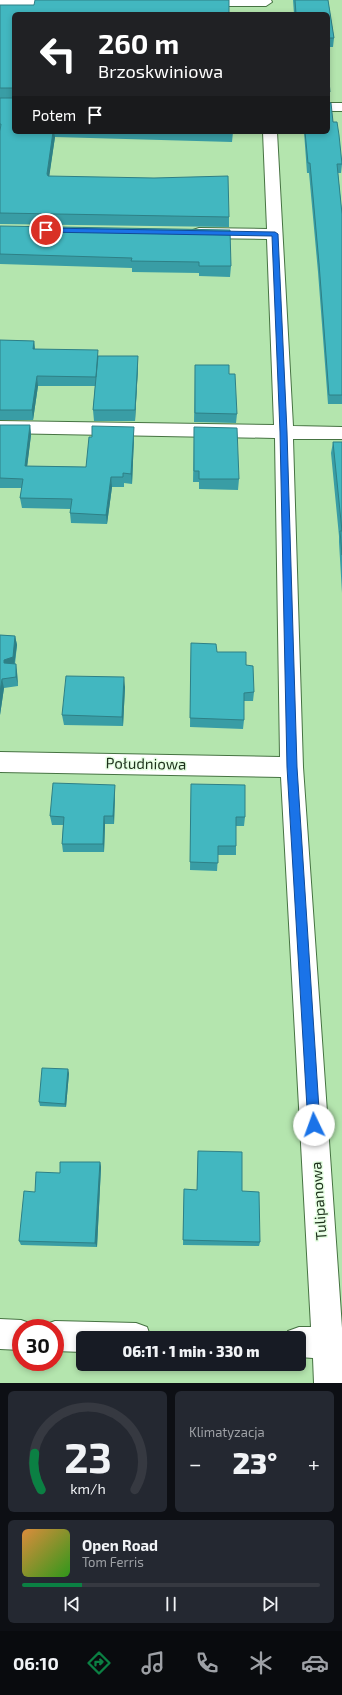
<!DOCTYPE html>
<html lang="pl">
<meta charset="utf-8">
<style>
:root{--surface:#171b24;--page:#242831;--text:#f1f3f6;--muted:#9ea1a6;--line:#363941;--accent:#0b8043}
body{margin:0;font-family:"Exo 2",sans-serif;background:var(--page);color:var(--text);height:100vh;display:flex;flex-direction:column;font-size:15px;white-space:nowrap}
*{box-sizing:border-box;margin:0}
p{font-size:13px;color:var(--muted)}
.icon{flex:none;width:22px;height:22px;fill:none;stroke:currentColor;stroke-width:2;stroke-linecap:round;stroke-linejoin:round}
.map{position:relative;height:1383px;overflow:hidden}
.panel{display:flex;flex-direction:column;gap:8px;padding:8px;background:#0d0f14;flex:1}
.panel>*{flex:none}
.banner{position:absolute;left:12px;top:12px;width:318px;height:122px;border-radius:6px;box-shadow:0 2px 6px #0003;background:#202124;color:#fff;overflow:hidden}
.speed{position:absolute;left:12px;top:1319px;display:flex;gap:8px;font-size:20px;font-weight:700;text-align:center}
.speed>*{display:grid;place-content:center;width:52px;height:52px;border-radius:50%;background:var(--surface);box-shadow:0 2px 6px #0003;line-height:1}
.speed .limit{border:6px solid #d22;background:#fff;color:#111}
.pin{position:absolute;display:grid;place-items:center;width:34px;height:34px;color:#fff;margin:-17px;border:2px solid #fff;border-radius:50%;box-shadow:0 1px 4px #0007}
.me{position:absolute;width:44px;margin:-22px;rotate:357deg;stroke-linejoin:round;filter:drop-shadow(0 0 3px #0008)}
.turn{display:flex;align-items:center;gap:14px;height:84px;padding:0 20px;font-size:18px}
.turn .icon{width:52px;height:52px;stroke-width:2.5}
.turn b{display:block;font-size:28px;line-height:34px}
.then{display:flex;align-items:center;height:38px;padding:0 20px;background:#0003;gap:8px;font-size:15px}
.big{font-size:30px;font-weight:800;line-height:1.1}
.panel .card{flex:1;display:flex;flex-direction:column;justify-content:center;gap:6px;min-width:0;padding:0 14px;border-radius:6px;background:var(--page)}
.panel .dial{align-items:center;gap:0}
.dial svg{height:104px;overflow:visible;fill:none;stroke:var(--line);stroke-width:7;stroke-linecap:round;text-anchor:middle}
.dial text{fill:var(--text);stroke:none}
.song{display:flex;align-items:center;gap:12px}
.cover{width:48px;height:48px;border-radius:6px;background:linear-gradient(135deg,hsl(30 70% 55%),hsl(110 70% 35%))}
.played{height:4px;border-radius:2px;background:linear-gradient(90deg,var(--accent) 20%,var(--line) 20%)}
.keys{display:flex;justify-content:space-around;direction:ltr}
.heat{display:flex;justify-content:space-between;align-items:center;font-size:22px;direction:ltr}
.panel .tiles{flex:1;display:grid;gap:8px;grid-template-columns:1fr 1fr}
.card:last-child{grid-column:span 2}
.trip{position:absolute;left:76px;top:1331px;width:230px;height:40px;border-radius:6px;background:var(--surface);box-shadow:0 2px 6px #0003;font-weight:800;line-height:40px;text-align:center}
.menu{display:flex;height:64px;justify-content:space-around;align-items:center;background:#090b0e;color:var(--muted)}
.menu .icon{width:28px;height:28px}
.menu .selected{color:var(--accent)}
.menu b{font-size:18px;color:var(--text)}
.map>svg:first-child{display:block}
.lines{fill:none;stroke-linecap:round;stroke-linejoin:round}
.minor-casing{stroke:#467342;stroke-width:2}
.minor{fill:#fff;fill-rule:evenodd}
.wall{fill:#399da5}
.shaded-wall{fill:#2e8086}
.building{fill:#42b7c0;stroke:#2e8086}
.route{fill:#1a73e8;stroke:#114b97}
.labels{text-anchor:middle;stroke-width:3;stroke-linejoin:round;paint-order:stroke}
.street-label{font-size:15px;fill:#1c301a;stroke:#e6ffe3}
</style>
<div class="map">
<svg width="342" height="1383" viewBox="0 0 342 1383">
<rect width="100%" height="100%" fill="#b4e5ae"/>
<g class="lines">
<g class="minor-casing">
<path id="minor" d="M0 0H69L70 2 64 6H0Z
M194 0H271L272 2 266 6H199L194 5 193 2Z
M328 103H342V111H328Z
M263 132H277L293 426 342 427V439H293L303 767 342 1328V1383H314L313 1358 299 1357V1338H285L288 1331 299 1327H311L281 777 0 772V752L280 757 275 438 0 433V421L274 425 267 239 199 238 193 236 191 233 193 230 199 228 267 229Z
M0 1319 21 1320 32 1324 33 1328H21V1350L0 1349Z
M55 1321 136 1323 147 1327 151 1338H83V1352L55 1351V1328H43L44 1325Z"/>
</g>
<use href="#minor" class="minor"/>
</g>
<path class="wall" d="M293 0H328L334 38 333 47H328V14H294Z
M0 5H34L14 132H233L232 142 55 137 49 176 229 217V227L0 224Z
M328 70 330 92 329 102H328L333 122 342 164 341 173H338L342 214V404H328L318 272 309 173H307L304 132H328Z
M0 226 231 266 230 277 199 276V273L132 272V268L0 264Z
M0 340 34 341 35 349 98 356 138 367 135 421H94L93 410 95 386H38L33 420H0Z
M195 365 229 374 237 414 236 423 194 422Z
M0 425H30L31 435 27 466 86 467 134 437 132 484 124 483V487H112L107 524 71 523 70 513 71 509 22 508 20 498 22 488H0Z
M194 427 239 479 238 490 199 489V482H193Z
M333 442H342V593L339 542V536L331 453Z
M0 635 15 636 17 645 15 664 17 672 18 686 4 688 0 715Z
M191 643 217 652 246 665 254 692 253 701H244V720L243 729 190 727Z
M125 687 123 726 64 725 62 715Z
M191 784 245 817 244 826H236V855H218L217 871 190 870Z
M115 793 114 824H105L104 852H63L62 844 63 825H52L50 816Z
M69 1073 66 1107 40 1106 39 1102Z
M198 1151 242 1191 260 1242 259 1246 183 1245 184 1189 197 1190Z
M100 1162 101 1167 97 1247 21 1245 19 1241 35 1192 60 1173Z"/>
<path class="shaded-wall" d="M330 92 329 102H328V94Z
M53 132H54L55 137 48 185 47 174Z
M34 341 35 351 33 349Z
M138 356V367L135 421V410Z
M37 376 38 386 33 420 32 410Z
M30 425 31 435 26 476 25 466Z
M134 427V437L132 484 131 474Z
M111 477 112 487 107 524 106 515Z
M15 636 17 645 14 666 4 663V660Z
M16 664 17 672 18 686 16 677Z
M124 677 125 687 123 726 122 717Z
M2 679 4 688 0 715V692Z
M115 785V793L114 824 113 816Z
M104 816 105 824 104 852 103 844Z
M68 1069 69 1073 66 1107 65 1104Z
M100 1162 101 1167 97 1247 95 1243Z"/>
<path class="building" d="M35 0H229V14H14V132H53L47 174 48 176 154 178 228 176 229 217 0 213V131L1 124H0V98H14V88H0V5H34Z
M295 0H328L334 38H328V14H296Z
M328 70 330 92 328 94Z
M328 102 331 103 333 122H337L339 135 342 164H337L342 214V395H329L319 263 310 163H308L305 132H328Z
M0 226 230 230 231 266H199V262L131 261 132 258 0 254Z
M0 340 34 341 33 349 98 350 96 377 37 376 32 410H0Z
M98 356H138L135 410H93Z
M195 365H229V374H235L237 414 195 413Z
M0 425H30L25 466 86 467 89 437H92V426L134 427 131 474 123 473V477H111L106 515 70 513 72 499 20 498 23 479 0 478Z
M194 427 237 428 239 479H199V471H194Z
M333 442H342V555L340 531H342Z
M0 635 15 636 13 657 4 660V663L16 664V677L2 679 0 692Z
M191 643 216 644 217 652H246V665L253 666 254 692 244 693V720L190 718Z
M66 676 124 677 122 717 62 715Z
M53 783 115 785 113 816H104L103 844H62L64 817 50 816Z
M191 784 245 785V817H236V846H218V863L190 862Z
M42 1068 68 1069 65 1104 39 1102Z
M198 1151 242 1152V1191L259 1192 260 1242 183 1240 184 1189 197 1190Z
M60 1162H100L95 1243 19 1241 24 1191 35 1192 36 1172 60 1173Z"/>
<path class="route" d="M46 228 275 232 278 234 287 432 297 767 320 1125 318 1129 314 1131 310 1129 308 1125 287 767 280 432 272 236 43 232V230Z"/>
<g class="labels">
<g class="street-label">
<text transform="translate(146 764) rotate(1)" y="5">Południowa</text>
<text transform="translate(319 1201) rotate(-94)" y="5">Tulipanowa</text>
</g>
</g>
</svg>
<div class="speed"><div class="limit">30</div></div>
<div class="pin" style="left:46px;top:230px;background:#d93025"><svg class="icon" aria-label="arrive" viewBox="0 0 24 24"><path d="M6 21V4h12l-3 4 3 4H6"/></svg></div>
<svg class="me" style="left:314px;top:1125px" viewBox="-20 -20 40 40"><circle r="19" fill="#fff"/><path d="M0-13L10 11 0 6-10 11z" fill="#1a73e8"/></svg>
<div class="trip">06:11 · 1 min · 330 m</div>
<div class="banner">
<div class="turn"><svg class="icon" aria-label="left" viewBox="0 0 24 24"><path d="M17 20v-9H6M10 6l-5 5 5 5"/></svg><div><b>260 m</b>Brzoskwiniowa</div></div>
<div class="then">Potem<svg class="icon" aria-label="arrive" viewBox="0 0 24 24"><path d="M6 21V4h12l-3 4 3 4H6"/></svg></div>
</div>
</div>
<section class="panel">
<div class="tiles">
<div class="card dial"><svg viewBox="0 0 100 80">
<path d="M14 69A42 42 0 1 1 86 69"/>
<path d="M14 69A42 42 0 0 1 9 41" stroke="#0b8043"/>
<text x="50" y="56" font-size="32" font-weight="700">23</text>
<text x="50" y="72" font-size="11">km/h</text>
</svg></div>
<div class="card"><p>Klimatyzacja</p>
<div class="heat"><a>−</a><b class="big">23°</b><a>+</a></div>
</div>
<div class="card">
<div class="song"><i class="cover"></i><div><b>Open Road</b><p>Tom Ferris</p></div></div>
<div class="played"></div>
<div class="keys"><svg class="icon" aria-label="previous" viewBox="0 0 24 24"><path d="M18 5L8 12l10 7zM5 5v14"/></svg><svg class="icon" aria-label="pause" viewBox="0 0 24 24"><path d="M8 5v14M16 5v14"/></svg><svg class="icon" aria-label="next" viewBox="0 0 24 24"><path d="M6 5l10 7-10 7zM19 5v14"/></svg></div>
</div>
</div>
</section>
<nav class="menu">
<b>06:10</b>
<svg class="icon selected" aria-label="directions" viewBox="0 0 24 24"><path d="M12 3l9 9-9 9-9-9zM9 14v-3h6M13 9l2 2-2 2"/></svg>
<svg class="icon" aria-label="music" viewBox="0 0 24 24"><path d="M9 18V5l10-2v13"/><circle cx="6" cy="18" r="3"/><circle cx="16" cy="16" r="3"/></svg>
<svg class="icon" aria-label="phone" viewBox="0 0 24 24"><path d="M5 4h4l2 5-3 2q2 4 5 5l2-3 5 2v4C11 20 4 13 5 4z"/></svg>
<svg class="icon" aria-label="climate" viewBox="0 0 24 24"><path d="M12 3v18M4 7l16 10M4 17L20 7"/></svg>
<svg class="icon" aria-label="car" viewBox="0 0 24 24"><path d="M5 17H2v-5l4-1 3-4h7l3 4 3 1v5h-3M9 17h6M6 11h13"/><circle cx="7" cy="17" r="2"/><circle cx="17" cy="17" r="2"/></svg>
</nav>
